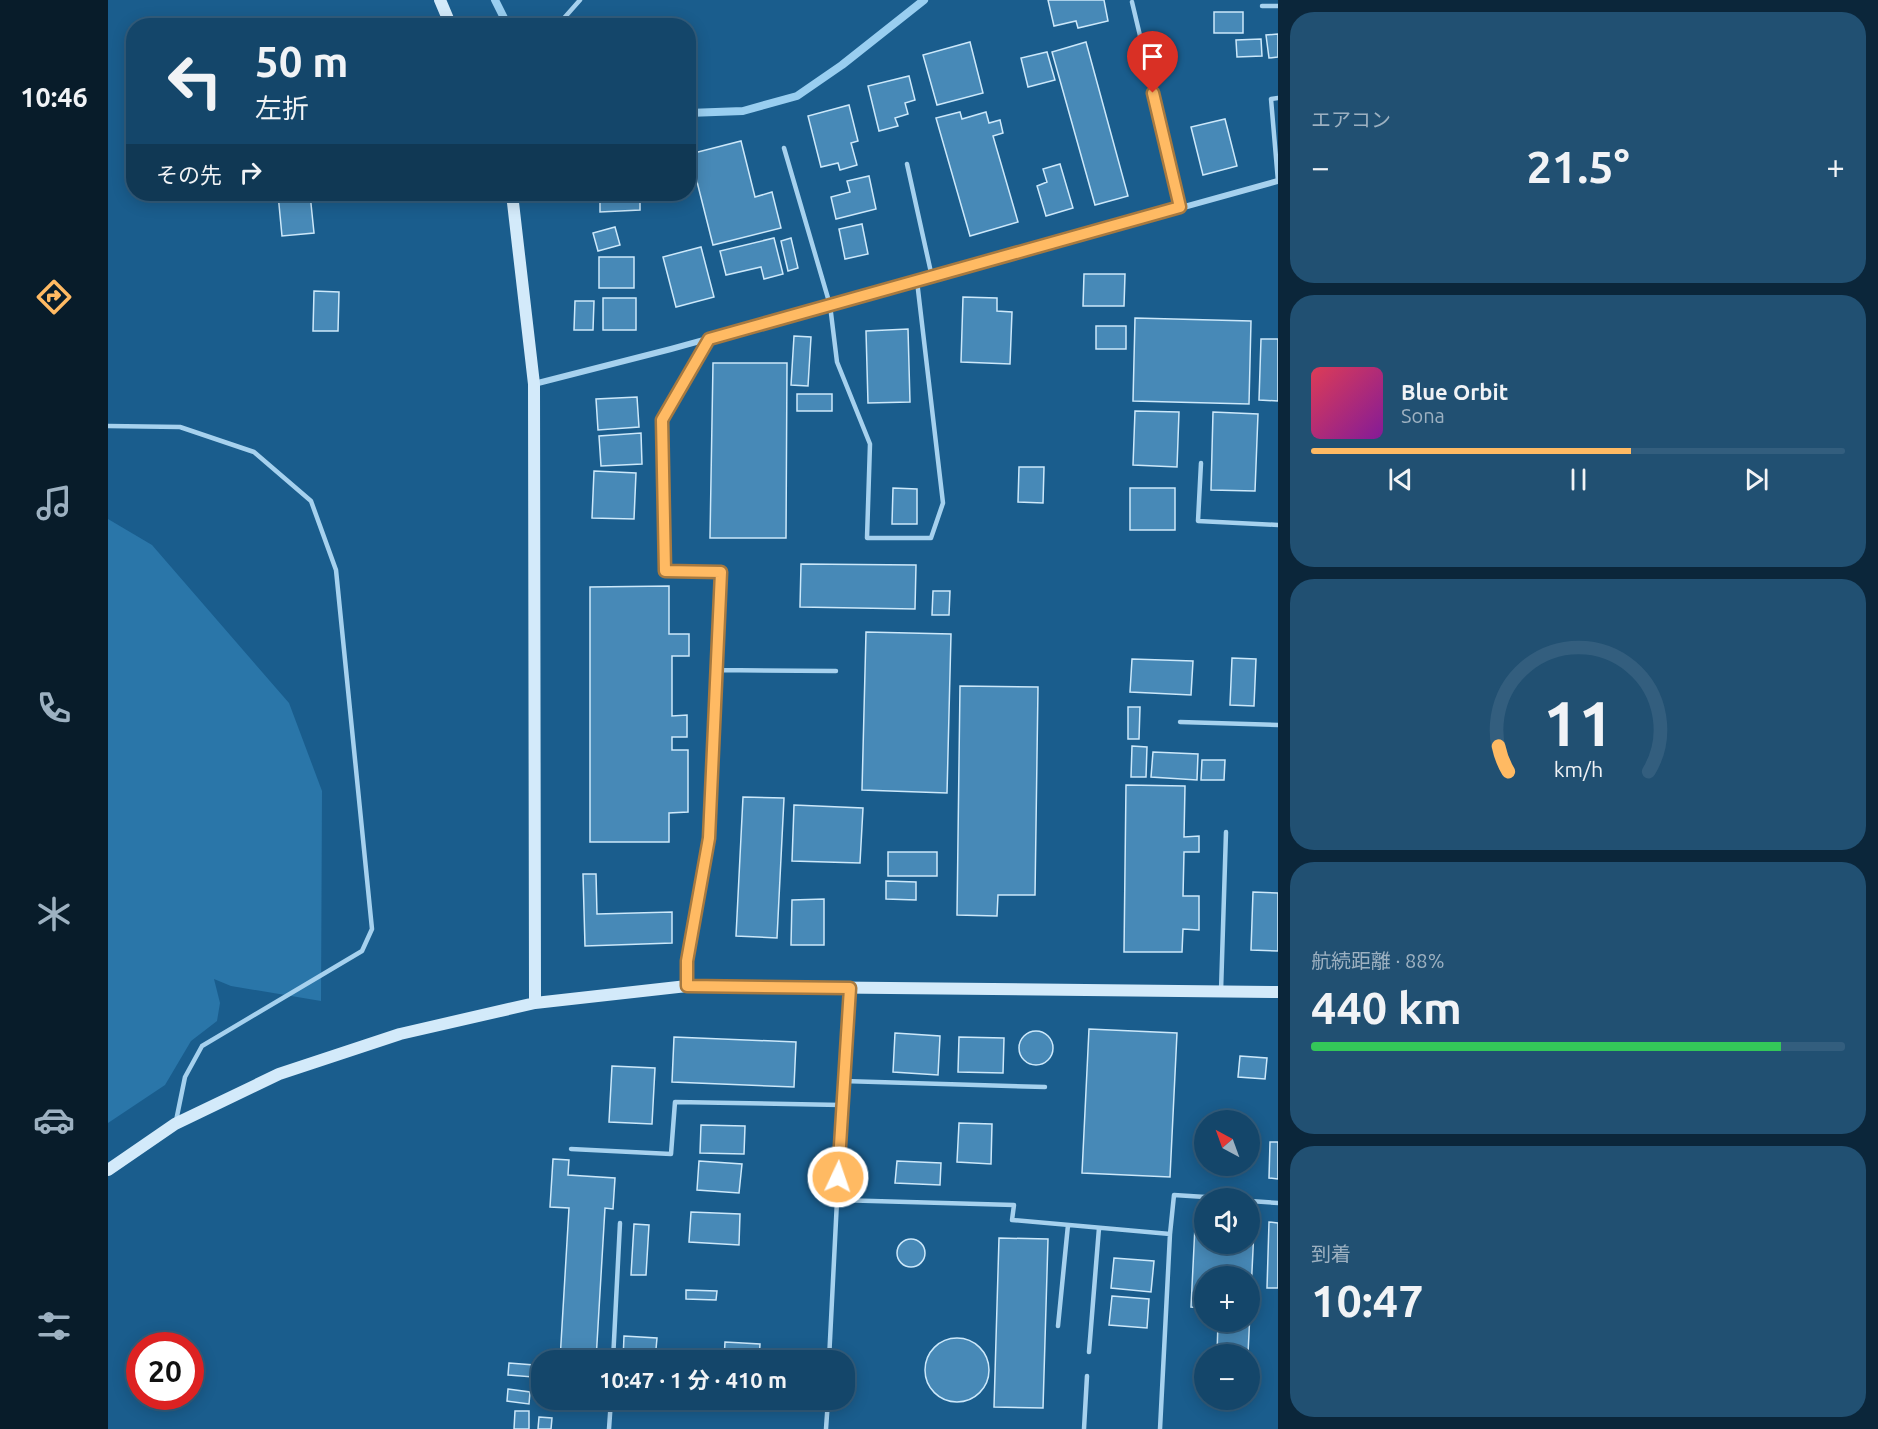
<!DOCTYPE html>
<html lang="ja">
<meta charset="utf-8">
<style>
:root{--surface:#14466a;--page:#215072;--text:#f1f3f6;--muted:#9db1c1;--line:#335e7e;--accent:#ffba63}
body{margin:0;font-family:Ubuntu,"Noto Sans JP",sans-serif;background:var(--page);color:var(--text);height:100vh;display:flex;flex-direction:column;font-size:22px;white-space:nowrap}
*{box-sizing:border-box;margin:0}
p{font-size:20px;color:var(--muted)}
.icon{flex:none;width:33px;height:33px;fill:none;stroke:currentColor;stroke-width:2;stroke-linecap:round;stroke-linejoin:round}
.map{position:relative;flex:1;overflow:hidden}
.panel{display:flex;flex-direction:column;gap:12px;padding:12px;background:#0b263a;width:600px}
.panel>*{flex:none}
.top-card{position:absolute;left:18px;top:18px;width:570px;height:183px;border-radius:24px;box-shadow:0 3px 15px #0003,0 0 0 2px var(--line);background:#14466a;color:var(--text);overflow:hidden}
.needle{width:39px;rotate:319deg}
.buttons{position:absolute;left:1086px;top:1110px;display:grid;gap:12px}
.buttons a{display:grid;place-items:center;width:66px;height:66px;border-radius:50%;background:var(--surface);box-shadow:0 3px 15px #0003,0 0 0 2px var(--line);font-size:30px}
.speed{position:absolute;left:18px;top:1332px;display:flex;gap:12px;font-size:30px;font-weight:700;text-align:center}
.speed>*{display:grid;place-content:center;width:78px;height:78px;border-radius:50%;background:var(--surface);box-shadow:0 3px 15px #0003,0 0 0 2px var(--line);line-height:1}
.speed .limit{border:9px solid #d22;background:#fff;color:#111}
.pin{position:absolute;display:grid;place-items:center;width:51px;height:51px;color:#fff;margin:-62px -26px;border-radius:50% 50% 50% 0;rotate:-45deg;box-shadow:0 0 6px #0007}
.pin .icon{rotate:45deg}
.me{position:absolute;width:66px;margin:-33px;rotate:3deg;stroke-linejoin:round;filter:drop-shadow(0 0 4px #0008)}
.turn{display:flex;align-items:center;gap:21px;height:126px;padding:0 30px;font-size:27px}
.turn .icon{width:78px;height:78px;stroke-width:2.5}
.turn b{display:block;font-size:42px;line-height:51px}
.then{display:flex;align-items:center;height:57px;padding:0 30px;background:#0003;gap:12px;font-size:22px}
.big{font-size:45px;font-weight:700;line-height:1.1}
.panel .tile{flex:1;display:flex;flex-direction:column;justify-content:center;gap:9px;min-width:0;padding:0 21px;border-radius:24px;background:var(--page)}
.panel .dial{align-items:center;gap:0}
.dial svg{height:156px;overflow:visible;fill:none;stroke:var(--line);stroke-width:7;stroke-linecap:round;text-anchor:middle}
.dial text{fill:var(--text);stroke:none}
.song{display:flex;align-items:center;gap:18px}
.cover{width:72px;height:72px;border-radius:9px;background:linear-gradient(135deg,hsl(350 70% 55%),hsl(290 70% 35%))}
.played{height:6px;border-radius:3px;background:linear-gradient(90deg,var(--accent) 60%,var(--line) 60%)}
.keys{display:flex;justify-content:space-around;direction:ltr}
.heat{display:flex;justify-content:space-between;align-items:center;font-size:33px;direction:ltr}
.charge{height:9px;border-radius:4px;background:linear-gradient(90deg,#34c759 88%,var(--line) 0)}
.trip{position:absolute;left:423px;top:1350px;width:324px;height:60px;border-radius:24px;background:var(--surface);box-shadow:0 3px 15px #0003,0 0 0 2px var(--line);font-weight:700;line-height:60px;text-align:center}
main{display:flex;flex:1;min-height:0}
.tab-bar{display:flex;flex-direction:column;width:108px;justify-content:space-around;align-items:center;background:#081c2a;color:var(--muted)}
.tab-bar .icon{width:42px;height:42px}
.tab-bar .active{color:var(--accent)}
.tab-bar b{font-size:27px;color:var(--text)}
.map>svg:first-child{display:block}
.green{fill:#2a76a9}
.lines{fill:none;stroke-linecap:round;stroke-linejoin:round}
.stream{stroke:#99cef0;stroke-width:8}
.building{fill:#4789b7;stroke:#cce8fa;stroke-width:1.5}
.lane{stroke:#a6d1ee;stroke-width:4.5}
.street{stroke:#a6d1ee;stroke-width:6}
.secondary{stroke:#d3eafa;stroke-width:12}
.route-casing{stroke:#a67940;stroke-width:15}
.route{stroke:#ffba63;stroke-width:10}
</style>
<main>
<nav class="tab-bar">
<b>10:46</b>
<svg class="icon active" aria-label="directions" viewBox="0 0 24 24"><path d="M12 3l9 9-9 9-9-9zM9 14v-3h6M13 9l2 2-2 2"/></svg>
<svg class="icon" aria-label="music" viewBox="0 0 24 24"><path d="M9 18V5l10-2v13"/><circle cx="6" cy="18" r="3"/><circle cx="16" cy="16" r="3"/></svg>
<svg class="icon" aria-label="phone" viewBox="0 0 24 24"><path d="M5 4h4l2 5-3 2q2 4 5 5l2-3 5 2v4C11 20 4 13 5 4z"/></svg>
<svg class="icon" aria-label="climate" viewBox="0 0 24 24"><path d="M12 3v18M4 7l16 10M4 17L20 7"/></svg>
<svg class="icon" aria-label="car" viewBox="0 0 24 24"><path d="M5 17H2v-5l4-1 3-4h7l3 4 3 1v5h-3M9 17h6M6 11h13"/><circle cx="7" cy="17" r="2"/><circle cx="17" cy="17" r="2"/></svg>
<svg class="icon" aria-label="filters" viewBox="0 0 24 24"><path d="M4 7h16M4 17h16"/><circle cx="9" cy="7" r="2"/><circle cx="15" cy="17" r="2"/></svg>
</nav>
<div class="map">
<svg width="1170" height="1429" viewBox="0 0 1170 1429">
<rect width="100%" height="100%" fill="#1a5d8d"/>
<path class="green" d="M0 519 44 545 181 703 214 791 213 1001 123 986 106 979 112 1003 109 1021 83 1041 57 1085 0 1123Z"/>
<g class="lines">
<path class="stream" d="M387 0 400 26
M580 113 635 111 689 96 734 65 816 0"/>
</g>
<path class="building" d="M940 0H996L1000 21 970 28 968 21 946 26Z
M1106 12H1135V33H1106Z
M1170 34V57L1161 58 1158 35Z
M1153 39 1154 56 1129 57 1128 40Z
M862 42 875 93 829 105 815 55Z
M978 42 1020 196 987 205 944 52Z
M939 52 947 80 920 87 913 58Z
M801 76 807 100 797 103 800 114 787 118 790 126 771 131 760 86Z
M741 105 750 141 743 143 749 165 732 170 730 163 713 167 700 116Z
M852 112 854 119 878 112 881 123 892 120 895 133 885 136 910 222 862 236 828 118Z
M1117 119 1129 166 1095 175 1083 127Z
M633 141 647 197 664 192 673 228 605 245 582 154Z
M952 164 965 208 938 216 929 186 939 182 935 169Z
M761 176 768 209 728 219 723 197 742 192 739 181Z
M170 194H202L206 233 174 236Z
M492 194H532V210L492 212Z
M754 224 760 254 737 259 731 229Z
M507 227 512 245 490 251 485 233Z
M666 238 675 274 656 279 653 267 618 275 612 251Z
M683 238 690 268 680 271 673 241Z
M593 247 606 297 568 307 555 257Z
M491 257H526V288H491Z
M976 274H1017L1016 306H975Z
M206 291 231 292 230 331H205Z
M855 297 889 298V311L904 312 902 364 853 362Z
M495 298H528V330H495Z
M467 301H486L485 330H466Z
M1027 318 1143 321 1141 404 1025 401Z
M988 326H1018V349H988Z
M800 329 802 402 760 403 758 331Z
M686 336 703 337 700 386 683 385Z
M1153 339H1170V401L1151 400Z
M605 363H679L678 538H602Z
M689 394H724V411H689Z
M529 397 531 427 490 430 488 399Z
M1027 411 1071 412 1069 467 1025 465Z
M1105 412 1150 414 1147 491 1103 490Z
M533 433 534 464 493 466 491 436Z
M911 467H936L935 503 910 502Z
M486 471 528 473 526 519 484 518Z
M785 488 809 489V524H784Z
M1022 488H1067V530H1022Z
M693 564 808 565 807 609 692 607Z
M561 586V634H581V656H564V716L579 715V737H564V750H580V812L561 813V842H482V587Z
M825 591H842L841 615H824Z
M758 632 843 634 839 793 754 790Z
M1124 658 1148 659 1146 706 1122 705Z
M1024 659 1085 661 1083 695 1022 692Z
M852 686 930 687 927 895H890L889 916 849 915Z
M1020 707H1032L1031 739H1020Z
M1024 746 1039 747 1038 777H1023Z
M1045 752 1090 754 1089 780 1043 777Z
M1094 760H1117L1116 780H1093Z
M1018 785 1077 786 1076 837 1091 836V852H1076L1075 896H1091V930L1075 929 1074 952H1016Z
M635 797 676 798 669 938 628 936Z
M686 805 755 808 752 863 684 861Z
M780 852H829V876H780Z
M475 874H488L489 914 564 912V943L477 946Z
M778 881 808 882V900L778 899Z
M1145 892 1170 893V951L1143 950Z
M716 899V945H683L684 900Z
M981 1029 1069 1033 1062 1177 974 1173Z
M911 1048a17 17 0 1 1 34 0a17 17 0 1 1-34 0Z
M787 1033 832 1036 830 1075 785 1072Z
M566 1037 688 1042 686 1087 564 1082Z
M851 1037 896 1038 895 1073 850 1072Z
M1132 1056 1159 1058 1157 1079 1130 1077Z
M504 1066 547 1068 544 1124 501 1122Z
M851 1123 884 1124 883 1164 849 1162Z
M593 1125 637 1126 636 1154 592 1153Z
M1162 1142H1170V1179L1161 1178Z
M445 1159 461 1160 460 1175 507 1178 505 1209 497 1208 488 1360H452L461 1208 442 1207Z
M591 1161 634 1164 631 1193 589 1190Z
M789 1161 833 1163 832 1185 787 1183Z
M583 1212 632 1214 631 1245 581 1242Z
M1161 1222 1170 1223V1288H1159Z
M526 1224 541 1225 538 1275H523Z
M1087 1226H1096V1244H1142V1228L1146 1229 1140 1354H1109L1110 1322H1142V1276H1096V1308L1083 1307Z
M891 1238 940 1239 935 1408 886 1407Z
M789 1253a14 14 0 1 1 28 0a14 14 0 1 1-28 0Z
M1006 1258 1046 1261 1043 1292 1003 1288Z
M578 1290 609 1291 608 1300 578 1299Z
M1004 1296 1041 1299 1039 1328 1001 1325Z
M516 1336 549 1338 547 1360H515Z
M817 1370a32 32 0 1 1 64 0a32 32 0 1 1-64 0Z
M617 1342 652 1344 651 1360H616Z
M401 1363 426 1365 425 1377 400 1375Z
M400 1389 422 1392 421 1404 399 1401Z
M407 1411H421V1429H406Z
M431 1417 444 1418 443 1429H430Z"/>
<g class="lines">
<path class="lane" d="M1024 2 1073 208
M1154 6H1170
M449 26 472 0
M676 148 722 305 729 362 762 444 759 538H823L835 503 809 281
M799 164 824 277
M1170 181 1163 99 1170 98
M0 426 72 427 146 452 203 501 228 570 264 929 254 951 94 1046 77 1077 68 1121
M1093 463 1090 521 1170 525
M607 670 728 671
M1072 722 1170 725
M579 986V961L601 838 613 571H557L553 420 601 339
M1113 991 1118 832
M735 1081 937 1087
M463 1149 563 1154 567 1102 733 1105
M729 1200 906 1205 904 1220 1062 1234
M1142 1201 1170 1203
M950 1326 960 1225
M981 1352 991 1228
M505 1360 512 1223
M721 1360 735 1081 742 989
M501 1429 503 1400
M718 1429 720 1400
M976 1429 979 1376
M1052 1429 1062 1234 1066 1195 1113 1198"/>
<path class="street" d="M426 384 563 349 1170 181"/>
<path class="secondary" d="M332 0 343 26
M404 194 426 384 427 1003
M0 1170 67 1124 171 1074 292 1034 427 1003 579 986 1170 992"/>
</g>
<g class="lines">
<g class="route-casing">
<path id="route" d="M730 1177 742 988 579 986V961L601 838 613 572 557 571 554 420 601 339 1072 207 1045 93"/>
</g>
<use href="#route" class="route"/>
</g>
</svg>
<div class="buttons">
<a><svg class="needle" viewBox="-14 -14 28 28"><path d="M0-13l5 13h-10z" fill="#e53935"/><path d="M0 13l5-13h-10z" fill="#9db1c1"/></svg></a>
<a><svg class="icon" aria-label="sound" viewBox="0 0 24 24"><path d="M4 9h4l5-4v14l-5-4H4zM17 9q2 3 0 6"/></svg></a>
<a>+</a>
<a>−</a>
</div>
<div class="speed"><div class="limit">20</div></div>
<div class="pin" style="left:1045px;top:93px;background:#d93025"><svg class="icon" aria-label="arrive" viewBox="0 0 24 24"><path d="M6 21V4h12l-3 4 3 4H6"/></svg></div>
<svg class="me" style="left:730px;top:1177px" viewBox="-20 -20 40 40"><circle r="17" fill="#ffba63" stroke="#fff" stroke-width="3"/><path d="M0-11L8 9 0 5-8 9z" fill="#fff"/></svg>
<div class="trip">10:47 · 1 分 · 410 m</div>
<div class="top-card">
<div class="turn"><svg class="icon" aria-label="left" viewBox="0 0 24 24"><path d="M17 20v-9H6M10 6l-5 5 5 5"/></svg><div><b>50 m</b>左折</div></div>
<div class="then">その先<svg class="icon" aria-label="right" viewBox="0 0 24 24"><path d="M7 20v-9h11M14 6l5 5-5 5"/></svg></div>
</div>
</div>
<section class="panel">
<div class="tile"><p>エアコン</p>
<div class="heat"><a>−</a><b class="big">21.5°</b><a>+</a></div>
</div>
<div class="tile">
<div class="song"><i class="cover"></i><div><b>Blue Orbit</b><p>Sona</p></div></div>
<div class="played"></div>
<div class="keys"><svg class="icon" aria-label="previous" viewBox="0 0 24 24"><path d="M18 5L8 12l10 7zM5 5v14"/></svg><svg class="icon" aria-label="pause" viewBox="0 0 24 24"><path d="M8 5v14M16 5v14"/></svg><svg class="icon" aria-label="next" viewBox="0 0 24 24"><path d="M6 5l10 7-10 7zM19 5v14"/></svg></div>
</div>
<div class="tile dial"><svg viewBox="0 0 100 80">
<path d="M14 69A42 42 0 1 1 86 69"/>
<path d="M14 69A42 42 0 0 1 9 56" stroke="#ffba63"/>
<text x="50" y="56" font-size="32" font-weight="700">11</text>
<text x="50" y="72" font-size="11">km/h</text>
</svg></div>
<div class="tile"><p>航続距離 · 88%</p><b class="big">440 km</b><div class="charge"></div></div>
<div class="tile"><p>到着</p><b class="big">10:47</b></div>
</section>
</main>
